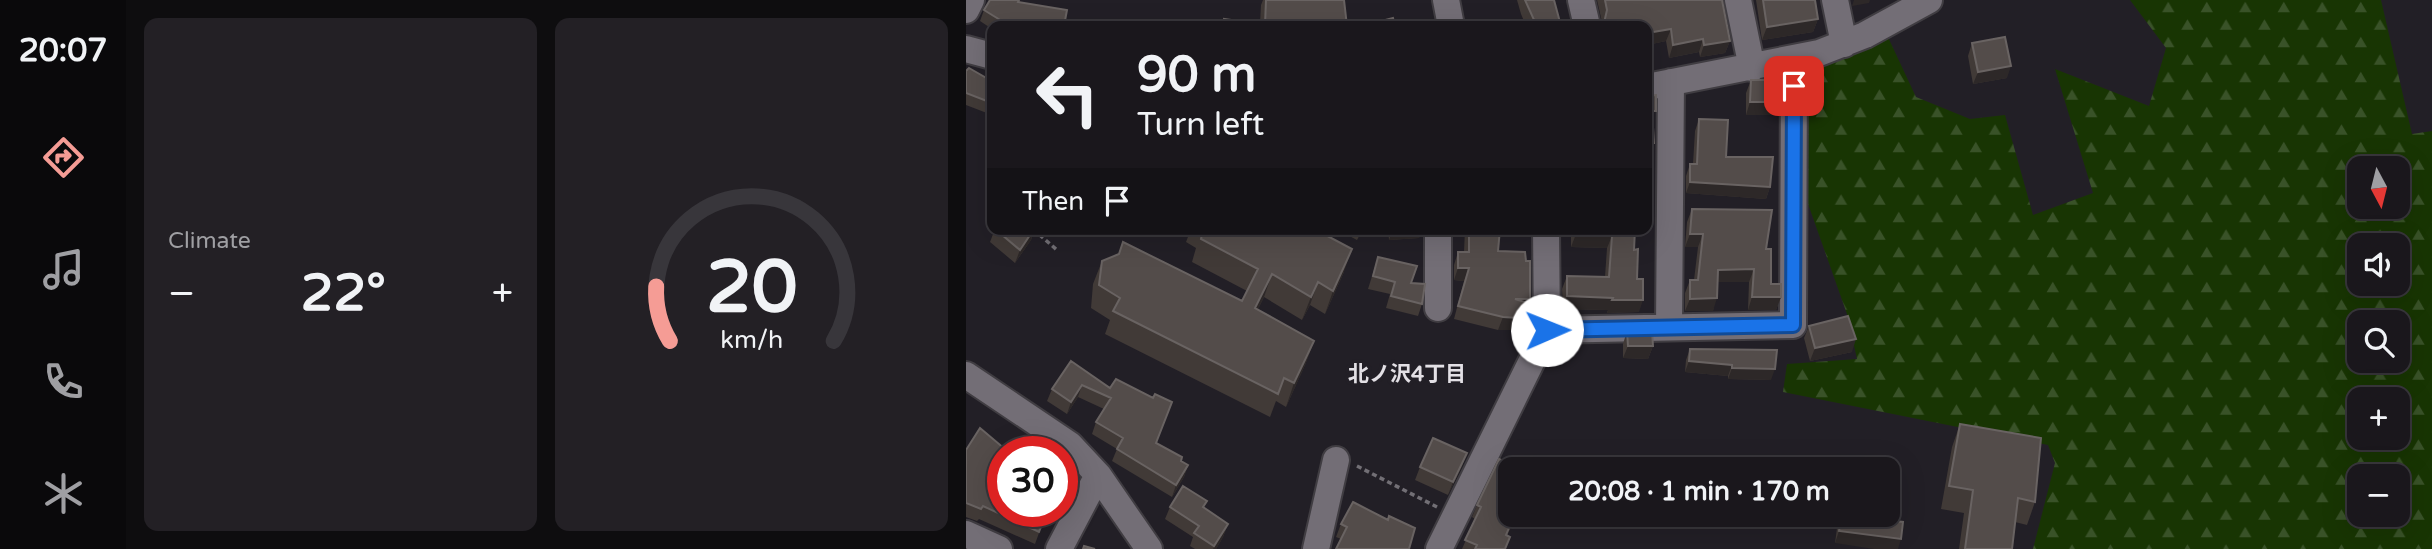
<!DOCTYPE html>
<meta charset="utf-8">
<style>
:root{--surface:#1a171c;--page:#232025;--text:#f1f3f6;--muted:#9f9fa3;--line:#38363b;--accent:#f59c95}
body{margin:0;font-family:"Varela Round","Noto Sans JP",sans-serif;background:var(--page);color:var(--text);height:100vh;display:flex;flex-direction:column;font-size:26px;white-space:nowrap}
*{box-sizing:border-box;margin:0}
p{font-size:23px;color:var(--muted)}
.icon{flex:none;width:38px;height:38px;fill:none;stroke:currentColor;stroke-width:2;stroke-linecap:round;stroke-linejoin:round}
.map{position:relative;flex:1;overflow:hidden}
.side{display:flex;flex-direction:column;gap:18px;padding:18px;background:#0e0d0f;width:840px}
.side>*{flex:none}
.hud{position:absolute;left:21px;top:21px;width:665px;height:214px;border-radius:14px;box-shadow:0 7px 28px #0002,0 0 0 2px var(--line);background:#1a171c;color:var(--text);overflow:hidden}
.needle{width:46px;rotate:173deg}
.controls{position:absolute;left:1381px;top:156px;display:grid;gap:14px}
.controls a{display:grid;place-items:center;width:63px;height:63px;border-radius:14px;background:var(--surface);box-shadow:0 7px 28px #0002,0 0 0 2px var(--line);font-size:35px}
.speed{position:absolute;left:21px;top:436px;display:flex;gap:14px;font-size:35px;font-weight:700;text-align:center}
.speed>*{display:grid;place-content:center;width:91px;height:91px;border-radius:50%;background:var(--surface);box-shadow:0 7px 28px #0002,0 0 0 2px var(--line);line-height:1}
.speed .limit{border:10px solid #d22;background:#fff;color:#111}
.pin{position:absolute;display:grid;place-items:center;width:60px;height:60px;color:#fff;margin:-30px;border-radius:14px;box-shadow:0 4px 10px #0006}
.me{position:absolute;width:77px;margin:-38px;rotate:89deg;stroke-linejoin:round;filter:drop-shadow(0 0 5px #0008)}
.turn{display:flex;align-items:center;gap:24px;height:147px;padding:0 35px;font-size:32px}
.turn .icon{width:91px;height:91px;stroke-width:2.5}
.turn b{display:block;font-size:49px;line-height:60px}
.then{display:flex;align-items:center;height:66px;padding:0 35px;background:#0003;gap:14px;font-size:26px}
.big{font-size:52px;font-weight:700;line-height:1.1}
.side .card{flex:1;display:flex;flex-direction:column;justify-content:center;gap:10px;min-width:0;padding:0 24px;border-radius:14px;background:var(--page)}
.side .dial{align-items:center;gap:0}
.dial svg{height:182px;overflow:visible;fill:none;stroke:var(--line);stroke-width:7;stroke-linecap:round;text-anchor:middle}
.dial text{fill:var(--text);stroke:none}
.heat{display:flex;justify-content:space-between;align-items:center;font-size:38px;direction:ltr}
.side .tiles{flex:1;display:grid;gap:18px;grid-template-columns:repeat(2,1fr)}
.trip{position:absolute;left:532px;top:457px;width:402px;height:70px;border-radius:14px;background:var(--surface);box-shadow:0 7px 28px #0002,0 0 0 2px var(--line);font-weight:700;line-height:70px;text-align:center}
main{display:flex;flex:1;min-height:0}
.dock{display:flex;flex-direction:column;width:126px;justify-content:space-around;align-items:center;background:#0a090b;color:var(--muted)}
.dock .icon{width:49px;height:49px}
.dock .active{color:var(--accent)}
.dock b{font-size:32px;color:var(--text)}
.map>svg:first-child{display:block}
.forest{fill:url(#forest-firs);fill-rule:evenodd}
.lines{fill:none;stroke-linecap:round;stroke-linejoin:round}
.minor-casing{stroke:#403d42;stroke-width:30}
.path{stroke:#726f75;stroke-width:3.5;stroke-dasharray:5 3.5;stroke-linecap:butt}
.minor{stroke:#736e76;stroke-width:26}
.wall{fill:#413a37}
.shaded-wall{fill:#2d2828}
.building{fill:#534c4a;stroke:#696362;stroke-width:2}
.route-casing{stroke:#114b97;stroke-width:18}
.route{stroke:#1a73e8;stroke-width:12}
.labels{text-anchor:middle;stroke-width:7;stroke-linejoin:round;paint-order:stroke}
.neighbourhood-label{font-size:21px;font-weight:bold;fill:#e3e0e5;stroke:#221f26}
</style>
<main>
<nav class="dock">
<b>20:07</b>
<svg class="icon active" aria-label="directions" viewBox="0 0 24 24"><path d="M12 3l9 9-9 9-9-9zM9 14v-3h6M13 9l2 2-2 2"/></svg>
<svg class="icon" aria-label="music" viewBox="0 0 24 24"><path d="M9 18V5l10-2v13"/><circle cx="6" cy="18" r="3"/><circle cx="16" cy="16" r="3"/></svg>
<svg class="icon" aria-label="phone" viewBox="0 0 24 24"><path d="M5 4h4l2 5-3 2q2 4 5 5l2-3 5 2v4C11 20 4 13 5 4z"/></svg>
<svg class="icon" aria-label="climate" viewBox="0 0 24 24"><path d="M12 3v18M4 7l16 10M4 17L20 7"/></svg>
</nav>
<section class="side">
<div class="tiles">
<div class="card"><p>Climate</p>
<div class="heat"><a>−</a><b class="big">22°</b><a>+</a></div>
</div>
<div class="card dial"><svg viewBox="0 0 100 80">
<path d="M14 69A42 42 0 1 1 86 69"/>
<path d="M14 69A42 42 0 0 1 8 45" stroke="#f59c95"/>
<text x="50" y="56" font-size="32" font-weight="700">20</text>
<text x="50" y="72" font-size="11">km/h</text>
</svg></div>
</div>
</section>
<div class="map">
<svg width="1466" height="549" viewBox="0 0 1466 549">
<defs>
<pattern id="forest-firs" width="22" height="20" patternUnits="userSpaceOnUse" patternTransform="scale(1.75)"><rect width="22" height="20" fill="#183503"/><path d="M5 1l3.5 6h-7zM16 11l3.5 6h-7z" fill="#395228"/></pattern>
</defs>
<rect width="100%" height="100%" fill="#221f26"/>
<path class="forest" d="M1164 0H1415L1446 134 1466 131V549H1067L1089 463 1082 445 817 392 821 364 891 359 881 314 841 201 833 87 859 65 921 35 950 97 1004 119 1039 115 1067 215 1127 193 1089 69 1183 106 1200 48ZM1393 168H1432V206H1393ZM1393 245H1432V284H1393ZM1393 322H1432V360H1393ZM1393 399H1432V438H1393ZM1393 476H1432V514H1393Z"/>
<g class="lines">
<g class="minor-casing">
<path id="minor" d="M480 0 485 26
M615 0 621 26
M772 0 786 68
M869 0 878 44
M0 10 5 0
M0 49 26 56
M681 87 853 53 899 35 963 0
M472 229V308
M703 327 705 82
M581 330 827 325 828 60
M0 375 104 445 132 475 183 549
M0 534 33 549
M93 549 132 475
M350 549 370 460
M473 549 581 330 580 229"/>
</g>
<path class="path" d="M67 229 91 250
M391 466 471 507"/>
<use href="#minor" class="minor"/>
</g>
<path class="wall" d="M297 0H378L381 26H255L258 19 294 24 295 5Z
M551 0H588L595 26H560L555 14Z
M631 0H756L764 41 759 53 734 57 733 52 703 58 700 41 681 45V26H635L636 22Z
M790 0H849L852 19 847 32 796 40Z
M53 3 98 26H26V29L14 21 18 10Z
M1006 43 1041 78 1007 84 1002 56Z
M0 71 24 80 26 75V115L0 105Z
M785 80 809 115H780V93Z
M733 119 760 157 804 187 800 199 720 193V176L724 164H727L729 131Z
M726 209 800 249 805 284 815 297 810 310H782L783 282H752L747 311H719V293L724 280H728L732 247H719L721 222Z
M29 229H69L65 240 49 263 24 242Z
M225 229H341L378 272 359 314 344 305 336 320 298 297 292 309 348 341 339 365 320 407 310 401 304 417 139 334 144 320 125 308 127 284 136 261 152 255 157 242 276 301 281 291 226 262 230 248 220 242Z
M370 229H397L391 240Z
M422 229H456L453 238 423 240Z
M499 229H534L532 251 569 316 560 337 547 336V330H532L488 319 498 281 488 280V265L492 252H498Z
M605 229H669L668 250 671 279 673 312 641 313 642 310 597 309 596 289 601 276 639 277 641 248 605 247Z
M412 257 445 283 456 304 452 316 420 308 424 294 402 289Z
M843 326 886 352 844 361 838 338Z
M661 331 687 346 682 359 657 358V344Z
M724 349 805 380 762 379V376L719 372 720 360Z
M105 361 190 443 222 465 218 477 206 497 146 461 151 449 126 434 130 422 138 409 112 397 101 414 81 401 86 389Z
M994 424 1069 502 1061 525 1049 522 1046 549H993L998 513 975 509 986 447Z
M0 450 37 511H81L69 544 13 519 11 521 0 517Z
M501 453 496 466 482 495 449 480 454 467Z
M544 469 549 519 541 535 540 549H496L509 519 506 517 511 505Z
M241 501 238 508 262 524 257 537 250 549H229L224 546 227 537 199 519 204 507Z
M876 515 937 522 869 543 871 528Z
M375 524 443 549 375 539 370 537Z"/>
<path class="shaded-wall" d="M888 0H904L903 3 886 6Z
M852 19 847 32 796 40 801 27Z
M360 21 358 26H322L323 22Z
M705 29 700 41 681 45V33Z
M737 39 733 52 703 58 707 45Z
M764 41 759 53 734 57 738 45Z
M1045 66 1041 78 1007 84 1012 72Z
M784 102H814L809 115H780Z
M681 143H688L683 156H681Z
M724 182 804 187 800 199 720 193Z
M68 229 65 240 49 263 54 250Z
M427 229H456L453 238 423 240Z
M610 234 646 236 641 248 605 247Z
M724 234H737L732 247H719Z
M386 249 378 272 359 314 367 291Z
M492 268H503L498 281 488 280Z
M788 269 783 282H748L752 270Z
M306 274 298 297 281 331 289 308Z
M352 282 344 305 336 320 345 297Z
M601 296 647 298 677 300 673 312 641 313 642 310 597 309Z
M786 297H815L810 310H782Z
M751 298 747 311H719L724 299Z
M549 299H564L560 312Z
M569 316 560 337 547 336 552 323Z
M537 317 552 318 547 330H532Z
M890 339 886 352 844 361 849 348Z
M348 341 339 365 320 407 328 383Z
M662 346H687L682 359 657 358Z
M723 361 766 365 762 376 719 372Z
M766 368 809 369 805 380 762 379Z
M116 385 112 397 101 414 105 402Z
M501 453 496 466 482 495 487 482Z
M222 465 218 477 206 497 210 485Z
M549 514V519L535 548 540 535Z
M262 524 257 537 250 549H247Z
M873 531 935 539 932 549H908L869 543Z"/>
<path class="building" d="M24 0H53L52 2 101 10 98 26H44L18 10Z
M300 0H378L381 26H360V21L323 22V26H257L258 19 299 25Z
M559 0H588L595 26H565L564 22H569Z
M639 0H756L764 41 738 45 737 39 707 45 705 29 681 33V26H639L638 23 641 10Z
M797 0H849L852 19 801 27Z
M427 18 429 26H400V25Z
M1039 37 1045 66 1012 72 1006 43Z
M3 68 24 80 26 75V103L0 93V71Z
M785 80H814V102H784Z
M690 95V111H686L688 143H681V96Z
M733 119 762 120 760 157H807L804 187 724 182V164H731Z
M726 209 806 210 800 249H805V284H815V297H786L788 269 752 270 751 298 724 299V280H732L737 234H724Z
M29 229H68L54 250Z
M237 229H341L354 232 386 249 367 291 352 282 345 297 306 274 289 308 348 341 328 383 318 378 312 394 147 311 154 298 133 285 136 261 153 254 157 242 276 301 292 269 235 239Z
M503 229H534L532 251 559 252 560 261H564V299H549L568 305 569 316 565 324 552 323V318L537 317 492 306 503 268H492V252H503Z
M610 229H669L668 250 672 249 671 279H677V300H646L647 298 601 296V276L643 277 646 236 610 234Z
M412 257 451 266 445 283 459 284 456 304 425 296 429 282 407 276Z
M882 316 890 339 849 348 843 326Z
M661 331H686L687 346H662Z
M724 349 811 350 809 369 766 368V365L723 361Z
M105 361 144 388 150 379 187 398 189 394 206 402 190 443 216 457 215 461 222 465 210 485 151 449 157 438 130 422 145 398 116 385 105 402 86 389Z
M994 424 1075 438 1069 502 1052 498 1046 549H999L1007 490 983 486Z
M14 428 40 450 44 446 51 452H37V511H81L73 532 17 506 15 509 0 503V450Z
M467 438 501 453 487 482 454 467Z
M533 459 552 469H544V514H549L540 535 544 537 539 549H509L511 545 499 540 515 507 511 505Z
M217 486 241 501 237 507 262 524 248 546 228 533 233 526 204 507Z
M387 502 422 520 423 516 449 528 443 549H370L381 527 375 524Z
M876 515 937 522 935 539 873 531Z
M118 546 129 549H117Z"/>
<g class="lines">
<g class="route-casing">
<path id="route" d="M581 330 827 325 828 86"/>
</g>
<use href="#route" class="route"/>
</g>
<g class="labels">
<g class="neighbourhood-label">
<text x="441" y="381">北ノ沢4丁目</text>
</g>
</g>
</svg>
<div class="controls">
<a><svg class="needle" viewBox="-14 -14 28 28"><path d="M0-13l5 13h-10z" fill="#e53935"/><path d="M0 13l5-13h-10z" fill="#9f9fa3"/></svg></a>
<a><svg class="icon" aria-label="sound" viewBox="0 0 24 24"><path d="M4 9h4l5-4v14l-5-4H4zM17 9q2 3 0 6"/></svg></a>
<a><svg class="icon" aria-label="search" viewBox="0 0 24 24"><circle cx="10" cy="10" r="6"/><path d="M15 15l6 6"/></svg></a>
<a>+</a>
<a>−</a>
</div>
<div class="speed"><div class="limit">30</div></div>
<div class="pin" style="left:828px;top:86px;background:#d93025"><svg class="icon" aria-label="arrive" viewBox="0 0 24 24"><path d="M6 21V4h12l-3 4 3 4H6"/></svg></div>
<svg class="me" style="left:581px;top:330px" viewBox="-20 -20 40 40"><circle r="19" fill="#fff"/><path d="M0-13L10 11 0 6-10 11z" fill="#1a73e8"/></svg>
<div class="trip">20:08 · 1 min · 170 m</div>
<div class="hud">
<div class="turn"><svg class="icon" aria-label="left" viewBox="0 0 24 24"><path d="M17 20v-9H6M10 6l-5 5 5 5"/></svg><div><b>90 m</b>Turn left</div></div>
<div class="then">Then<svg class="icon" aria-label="arrive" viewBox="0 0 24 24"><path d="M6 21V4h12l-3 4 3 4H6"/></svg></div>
</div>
</div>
</main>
